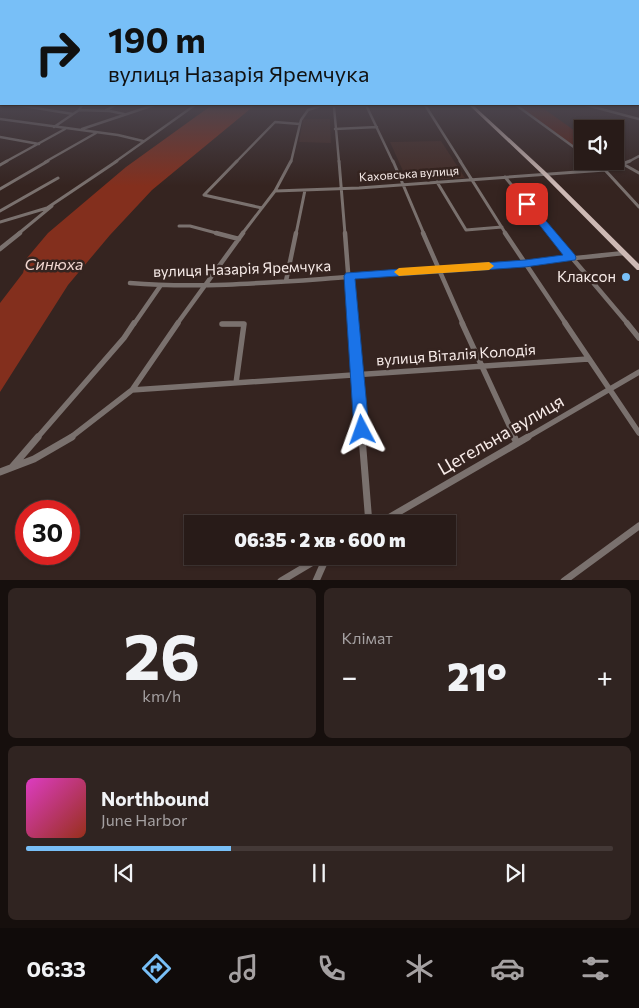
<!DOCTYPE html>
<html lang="uk">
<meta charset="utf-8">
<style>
:root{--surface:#281b18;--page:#302421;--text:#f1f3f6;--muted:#a5a1a2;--line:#443937;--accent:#78bff7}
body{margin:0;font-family:Commissioner,sans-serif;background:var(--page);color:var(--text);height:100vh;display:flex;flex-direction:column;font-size:19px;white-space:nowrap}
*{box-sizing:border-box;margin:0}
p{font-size:16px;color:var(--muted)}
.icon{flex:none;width:28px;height:28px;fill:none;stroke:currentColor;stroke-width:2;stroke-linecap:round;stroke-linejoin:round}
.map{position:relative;height:580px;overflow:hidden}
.sheet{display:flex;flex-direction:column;gap:8px;padding:8px;background:#160f0d;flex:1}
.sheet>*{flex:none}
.banner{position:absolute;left:0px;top:0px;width:640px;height:105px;box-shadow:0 1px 4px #0004,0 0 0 1px var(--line);background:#78bff7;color:#111;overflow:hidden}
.fabs{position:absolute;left:574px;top:120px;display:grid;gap:10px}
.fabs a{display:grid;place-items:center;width:50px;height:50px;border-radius:0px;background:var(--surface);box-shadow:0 1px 4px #0004,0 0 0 1px var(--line);font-size:25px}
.speed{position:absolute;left:15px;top:500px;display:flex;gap:10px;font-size:25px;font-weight:700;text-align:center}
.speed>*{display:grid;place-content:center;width:65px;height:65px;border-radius:50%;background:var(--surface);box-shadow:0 1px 4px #0004,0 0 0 1px var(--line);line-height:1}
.speed .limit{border:8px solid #d22;background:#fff;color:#111}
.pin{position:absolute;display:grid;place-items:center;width:42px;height:42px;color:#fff;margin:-21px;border-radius:10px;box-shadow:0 2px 8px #0006}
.me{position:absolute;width:55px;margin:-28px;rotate:356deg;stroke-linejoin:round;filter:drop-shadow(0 0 4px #0008)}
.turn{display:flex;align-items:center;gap:18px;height:105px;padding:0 25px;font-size:22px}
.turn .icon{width:65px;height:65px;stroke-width:2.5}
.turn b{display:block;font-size:35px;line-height:42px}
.big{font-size:38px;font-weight:800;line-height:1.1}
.sheet .tile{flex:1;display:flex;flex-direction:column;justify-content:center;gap:8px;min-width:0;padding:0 18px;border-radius:8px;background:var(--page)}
.sheet .dial{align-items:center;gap:0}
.dial b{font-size:65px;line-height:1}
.song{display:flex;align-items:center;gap:15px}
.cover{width:60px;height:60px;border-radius:8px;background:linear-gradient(135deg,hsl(310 70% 55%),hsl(10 70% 35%))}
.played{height:5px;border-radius:2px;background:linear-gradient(90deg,var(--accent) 35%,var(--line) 35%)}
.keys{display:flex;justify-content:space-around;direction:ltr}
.heat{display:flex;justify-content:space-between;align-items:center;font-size:28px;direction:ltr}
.sheet .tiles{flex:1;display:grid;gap:8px;grid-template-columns:1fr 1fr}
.tile:last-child{grid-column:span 2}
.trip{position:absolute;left:184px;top:515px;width:272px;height:50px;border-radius:0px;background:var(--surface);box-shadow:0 1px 4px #0004,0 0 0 1px var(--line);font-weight:800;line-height:50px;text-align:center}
.menu{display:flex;height:80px;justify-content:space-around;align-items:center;background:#100b0a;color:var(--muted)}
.menu .icon{width:35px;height:35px}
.menu .selected{color:var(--accent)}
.menu b{font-size:22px;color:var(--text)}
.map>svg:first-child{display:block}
.built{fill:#432b25}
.green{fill:#5b1f12}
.water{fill:#832f1d}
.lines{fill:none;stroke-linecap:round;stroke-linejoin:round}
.street-far4{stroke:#7a716e;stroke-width:2.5}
.street-far3{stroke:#7a716e;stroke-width:3}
.street-far2{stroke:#7a716e;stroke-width:4.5}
.street-far1{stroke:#7a716e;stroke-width:5.5}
.street{stroke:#7a716e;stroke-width:7}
.primary{fill:#cdb9b4;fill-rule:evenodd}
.route{fill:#1a73e8;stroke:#114b97}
.slow{fill:#f59e0b}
.poi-dot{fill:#78bff7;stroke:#352420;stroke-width:2}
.labels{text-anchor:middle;stroke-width:5;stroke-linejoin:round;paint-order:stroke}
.far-street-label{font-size:12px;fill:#f8ece9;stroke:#352420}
.street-label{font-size:15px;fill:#f8ece9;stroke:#352420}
.poi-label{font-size:15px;fill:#f8ece9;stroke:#352420;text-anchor:end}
.water-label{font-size:16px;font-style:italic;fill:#f0d6d0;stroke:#352420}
.near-street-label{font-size:18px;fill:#f8ece9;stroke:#352420}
</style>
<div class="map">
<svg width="639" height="581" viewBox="0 0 639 581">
<rect width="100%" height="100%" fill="#352420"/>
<path class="built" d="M303 119H330L331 143 299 142Z
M441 141 465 178 407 180 390 142Z"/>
<path class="green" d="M540 106 582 136V153L519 107Z"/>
<path class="water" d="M212 105H255L152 190 110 235 68 285 0 392V303L23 273 27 258 48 233 126 167Z"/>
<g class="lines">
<path class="street-far4" d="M17 105 73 114
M366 105 393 162
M425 105 461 162
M516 105 582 153
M586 105 639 119
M334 107 339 162
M79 110 110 111 124 114
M106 110 116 105
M0 119 118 135 143 141
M54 127 79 110 82 105
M82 129 154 105
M335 129 377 127
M0 137 39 144
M593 161 595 162
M5 162 65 129
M45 162 96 133
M115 162 195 105
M236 162 275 122 300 124
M291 162 301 120 308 110 320 106H366
M628 162 639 156"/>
<path class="street-far3" d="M339 161 345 234
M393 161 424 234
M460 161 506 234
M593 161 605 170 639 207
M623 164 639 173
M0 165 7 161
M505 177 552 234
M437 182 466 230 502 227
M0 189 48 161
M275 191 359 188 605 170 630 161
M204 195 237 161
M204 195 262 208
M0 211 58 178
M0 222 47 208 117 161
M179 226H190L220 234
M18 234 52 206
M242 234 275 191 291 161
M296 234 305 190"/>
<path class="street-far2" d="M216 233 239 239
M345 233 352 324
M423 233 463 324
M505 233 566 324
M551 233 628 324
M0 249 20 233
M286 281 296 233
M130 283C202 289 277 282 349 277 441 270 532 263 624 253
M134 324 161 285
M177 324 243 233
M222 324H244"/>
<path class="street-far1" d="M352 323 362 438
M462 323 515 438
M565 323 639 433
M627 323 639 338
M222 324H244L236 383
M132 390 588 359
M37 438 124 338 134 323
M70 438 132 390 178 323
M526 438 639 372"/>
<path class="street" d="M362 437 369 524
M514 437 517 443
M13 466 38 437
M0 472 34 459 72 437
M378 524 528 437
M281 581 323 556
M316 581 327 556
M564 581 639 526"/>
<path class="primary" d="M469 105H473L546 172 639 264V270H637L542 174Z"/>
</g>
<linearGradient id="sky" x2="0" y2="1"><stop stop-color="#1d1412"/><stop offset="0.56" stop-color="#4b454e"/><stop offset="1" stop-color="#4b454e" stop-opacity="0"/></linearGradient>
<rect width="639" height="186" fill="url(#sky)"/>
<path class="route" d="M527 201 530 202 575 255 576 258 575 260 525 267 355 279 369 430 367 436 362 438 356 436 354 430 344 276 346 273 525 260 563 255 523 204Z"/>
<path class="slow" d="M489 262 494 266 489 270 399 276 394 272 399 268Z"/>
<circle class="poi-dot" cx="626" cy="277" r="5"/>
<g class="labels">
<g class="far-street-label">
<text transform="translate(409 174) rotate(-4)" y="4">Каховська вулиця</text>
</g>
<g class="street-label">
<text transform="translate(242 269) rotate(-2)" y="5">вулиця Назарія Яремчука</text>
<text transform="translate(456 355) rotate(-4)" y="5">вулиця Віталія Колодія</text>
</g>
<g class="poi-label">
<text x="616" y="282">Клаксон</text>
</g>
<g class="water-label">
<text x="54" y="270">Синюха</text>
</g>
<g class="near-street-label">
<text transform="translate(501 435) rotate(-30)" y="6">Цегельна вулиця</text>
</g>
</g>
</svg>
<div class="fabs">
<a><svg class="icon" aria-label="sound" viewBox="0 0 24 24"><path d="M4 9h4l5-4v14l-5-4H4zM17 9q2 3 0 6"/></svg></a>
</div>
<div class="speed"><div class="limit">30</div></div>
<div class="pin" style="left:527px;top:204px;background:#d93025"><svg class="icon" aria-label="arrive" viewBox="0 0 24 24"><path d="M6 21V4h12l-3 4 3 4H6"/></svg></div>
<svg class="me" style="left:362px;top:430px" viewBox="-20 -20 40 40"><path d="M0-17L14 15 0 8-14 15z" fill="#1a73e8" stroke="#fff" stroke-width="4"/></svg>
<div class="trip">06:35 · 2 хв · 600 m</div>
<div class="banner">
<div class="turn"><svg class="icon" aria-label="right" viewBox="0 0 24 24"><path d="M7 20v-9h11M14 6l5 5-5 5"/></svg><div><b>190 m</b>вулиця Назарія Яремчука</div></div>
</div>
</div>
<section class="sheet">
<div class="tiles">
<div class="tile dial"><b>26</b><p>km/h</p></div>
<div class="tile"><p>Клімат</p>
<div class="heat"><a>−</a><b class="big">21°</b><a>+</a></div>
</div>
<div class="tile">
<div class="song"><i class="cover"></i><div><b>Northbound</b><p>June Harbor</p></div></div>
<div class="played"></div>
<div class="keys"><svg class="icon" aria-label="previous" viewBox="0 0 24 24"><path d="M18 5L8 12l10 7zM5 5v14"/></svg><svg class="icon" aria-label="pause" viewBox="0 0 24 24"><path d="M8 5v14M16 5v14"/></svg><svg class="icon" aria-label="next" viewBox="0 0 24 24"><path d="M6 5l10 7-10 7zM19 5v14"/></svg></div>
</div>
</div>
</section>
<nav class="menu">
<b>06:33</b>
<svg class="icon selected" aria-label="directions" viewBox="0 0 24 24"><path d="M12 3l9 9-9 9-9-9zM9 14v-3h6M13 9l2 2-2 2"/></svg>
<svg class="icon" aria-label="music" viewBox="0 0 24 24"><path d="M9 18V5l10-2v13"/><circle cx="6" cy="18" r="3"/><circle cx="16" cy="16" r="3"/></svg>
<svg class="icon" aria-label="phone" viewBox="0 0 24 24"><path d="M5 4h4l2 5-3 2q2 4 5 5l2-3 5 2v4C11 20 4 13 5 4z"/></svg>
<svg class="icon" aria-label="climate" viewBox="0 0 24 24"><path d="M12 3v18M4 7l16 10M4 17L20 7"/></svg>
<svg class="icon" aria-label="car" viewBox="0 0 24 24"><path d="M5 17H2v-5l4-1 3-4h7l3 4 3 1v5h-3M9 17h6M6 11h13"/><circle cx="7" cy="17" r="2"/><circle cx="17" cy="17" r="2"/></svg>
<svg class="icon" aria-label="filters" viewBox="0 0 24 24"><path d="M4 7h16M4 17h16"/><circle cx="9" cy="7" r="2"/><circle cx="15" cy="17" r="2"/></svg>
</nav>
